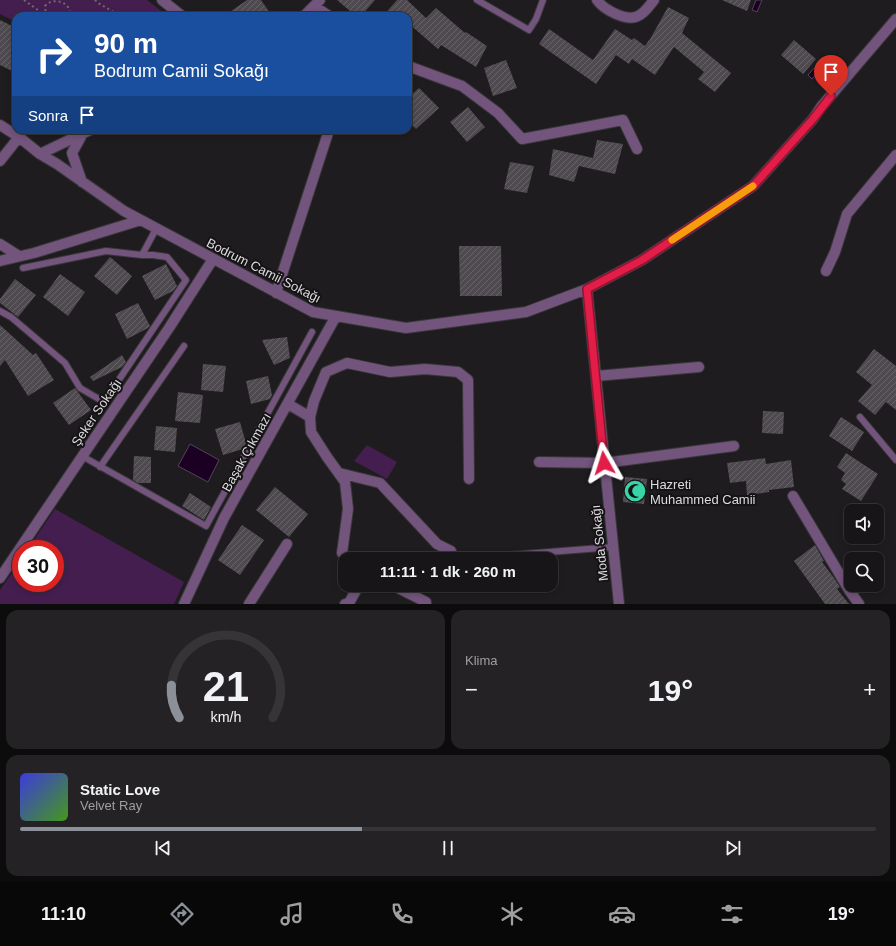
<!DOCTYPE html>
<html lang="tr">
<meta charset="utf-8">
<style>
:root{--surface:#171517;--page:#242224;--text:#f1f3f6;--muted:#9e9fa1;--line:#363436;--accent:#8c9099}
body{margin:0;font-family:Helvetica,sans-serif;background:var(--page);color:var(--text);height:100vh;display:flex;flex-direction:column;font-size:15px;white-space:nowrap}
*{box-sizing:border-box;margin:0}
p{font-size:13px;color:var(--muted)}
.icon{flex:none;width:22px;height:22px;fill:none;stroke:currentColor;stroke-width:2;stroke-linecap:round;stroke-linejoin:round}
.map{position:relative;height:604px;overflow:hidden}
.details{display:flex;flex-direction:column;gap:6px;padding:6px;background:#0d0c0d;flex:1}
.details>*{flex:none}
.top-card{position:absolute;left:12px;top:12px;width:400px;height:122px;border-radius:12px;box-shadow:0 2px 6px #0003,0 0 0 1px var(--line);background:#1a4fa0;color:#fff;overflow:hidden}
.fabs{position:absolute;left:844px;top:504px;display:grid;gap:8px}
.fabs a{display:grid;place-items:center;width:40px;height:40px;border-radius:8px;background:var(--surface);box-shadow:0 2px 6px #0003,0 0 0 1px var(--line);font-size:20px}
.speed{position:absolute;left:12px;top:540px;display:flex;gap:8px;font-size:20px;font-weight:700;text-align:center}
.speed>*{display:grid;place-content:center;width:52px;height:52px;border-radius:50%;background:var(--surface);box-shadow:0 2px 6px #0003,0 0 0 1px var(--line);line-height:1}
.speed .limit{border:6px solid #d22;background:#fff;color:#111}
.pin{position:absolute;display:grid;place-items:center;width:34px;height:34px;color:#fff;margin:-41px -17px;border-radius:50% 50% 50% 0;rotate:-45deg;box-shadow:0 0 4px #0007}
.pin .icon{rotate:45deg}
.me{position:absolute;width:44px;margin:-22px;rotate:354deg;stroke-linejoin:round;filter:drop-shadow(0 0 3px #0008)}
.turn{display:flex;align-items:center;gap:14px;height:84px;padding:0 16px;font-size:18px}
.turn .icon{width:52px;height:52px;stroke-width:2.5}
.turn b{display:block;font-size:28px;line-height:34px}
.then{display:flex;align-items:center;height:38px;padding:0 16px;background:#0003;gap:8px;font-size:15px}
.big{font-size:30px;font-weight:700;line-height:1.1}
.details .tile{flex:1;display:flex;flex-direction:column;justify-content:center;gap:6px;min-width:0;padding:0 14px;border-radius:12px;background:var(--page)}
.details .dial{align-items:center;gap:0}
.dial svg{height:104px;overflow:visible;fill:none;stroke:var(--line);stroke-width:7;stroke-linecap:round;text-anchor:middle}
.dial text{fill:var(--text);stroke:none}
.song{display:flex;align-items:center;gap:12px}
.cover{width:48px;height:48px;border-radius:6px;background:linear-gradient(135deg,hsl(240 70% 55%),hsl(100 70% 35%))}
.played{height:4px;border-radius:2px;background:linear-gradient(90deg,var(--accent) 40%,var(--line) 40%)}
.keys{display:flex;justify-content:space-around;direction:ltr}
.heat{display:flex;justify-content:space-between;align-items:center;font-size:22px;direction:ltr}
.details .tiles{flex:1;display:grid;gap:6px;grid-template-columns:1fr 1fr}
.tile:last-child{grid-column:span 2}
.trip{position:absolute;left:338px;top:552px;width:220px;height:40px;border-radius:12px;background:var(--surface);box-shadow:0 2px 6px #0003,0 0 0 1px var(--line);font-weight:700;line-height:40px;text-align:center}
.tabs{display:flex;height:64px;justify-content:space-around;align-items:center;background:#090809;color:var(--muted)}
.tabs .icon{width:28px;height:28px}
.tabs .on{color:var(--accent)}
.tabs b{font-size:18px;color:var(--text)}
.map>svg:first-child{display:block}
.green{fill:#451e50}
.water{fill:#1b0023;stroke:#55425b}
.building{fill:url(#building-hatch)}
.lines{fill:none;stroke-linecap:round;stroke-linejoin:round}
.service-casing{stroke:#39373a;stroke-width:8}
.minor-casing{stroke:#39373a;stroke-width:12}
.path{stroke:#6e6b6e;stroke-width:2;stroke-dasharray:2 3;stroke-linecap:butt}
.service{stroke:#73547c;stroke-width:6}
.minor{stroke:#73547c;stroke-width:10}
.route-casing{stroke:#92132f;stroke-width:10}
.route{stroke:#e11d48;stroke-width:7}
.slow{stroke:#f59e0b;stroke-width:7}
.labels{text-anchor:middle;stroke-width:4;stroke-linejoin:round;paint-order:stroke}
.street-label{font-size:13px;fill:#dcdbdd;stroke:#161316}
.poi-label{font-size:13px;fill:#dcdbdd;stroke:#161316;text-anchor:start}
</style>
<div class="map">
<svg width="896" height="604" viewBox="0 0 896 604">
<defs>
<pattern id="building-hatch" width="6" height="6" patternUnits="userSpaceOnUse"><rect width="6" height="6" fill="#4e4a4f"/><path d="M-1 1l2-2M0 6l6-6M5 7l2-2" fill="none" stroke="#676468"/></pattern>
</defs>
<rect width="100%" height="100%" fill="#1f1c1f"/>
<path class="green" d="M0 0H147L168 16H16V22L0 14Z
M367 445 397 462 387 479 354 461Z
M55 509 184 582 174 604H0V590L21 560V583H55V549H28Z"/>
<path class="water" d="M756 0H762L757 12 752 10Z
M823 58 827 61 812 79 808 75Z
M190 444 219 460 208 482 178 466Z"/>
<path class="building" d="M247 0H261L272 16H224Z
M337 0H375L361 16H356Z
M397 0H407L426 18 436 8 465 33 466 32 487 46 476 67 441 45 438 49 408 23V16H383Z
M722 0H751L747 11Z
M668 7 689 18 682 33 731 73 715 92 698 79 704 72 674 47 655 75 632 59 629 64 616 55 596 84 539 44 549 29 593 60 615 29 632 40 634 38 645 46 649 40V41Z
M0 20 16 28V73L0 65Z
M794 40 816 59 803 74 781 55Z
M506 60 517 88 493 96 484 68Z
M419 88 439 108 416 129 408 121V98Z
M468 107 485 127 467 142 450 122Z
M597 140 623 144 615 174 579 166 574 182 549 175 553 149 593 158Z
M510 162 534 166 527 193 504 189Z
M459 246H501L502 296H460Z
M110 257 132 276 117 295 94 276Z
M166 264 177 286 173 291 155 300 142 276Z
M60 274 85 292 68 316 43 297Z
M15 279 36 295 18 317 0 303V299Z
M138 303 150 326 148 328 127 339 115 314Z
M0 325 33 355 36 353 54 380 28 396 5 360 0 366Z
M287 337 290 358 274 365 262 340Z
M874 349 896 366V410L886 402 875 415 858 401 872 385 856 372Z
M122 355 126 362 122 367 93 381 90 377Z
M203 364 226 366 223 392 201 390Z
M268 376 272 395 270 399 251 404 246 381Z
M75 388 91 410 69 425 53 403Z
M178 392 203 395 200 423 175 421Z
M763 411 784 412 783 434 762 433Z
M841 417 864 432 852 451 829 436Z
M240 422 246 443 243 449 223 455 215 429Z
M156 426 177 428 175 452 154 450Z
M846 453 878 474 861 501 842 489 846 484 841 480 845 473 837 467Z
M134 456 151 457V483H138L133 480Z
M765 458 766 464 791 460 794 487 769 490V492L747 495 746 481 730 483 727 463Z
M625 477 647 479 644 504 623 502Z
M275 487 308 514 289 537 256 510Z
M190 493 211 507 204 520 182 506Z
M242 525 264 540 240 575 218 560Z
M815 545 824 561 822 562 834 578 840 587 837 589 849 604H825L794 561Z"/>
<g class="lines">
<g class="service-casing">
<path id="service" d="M477 0 529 30 536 19 543 0
M23 268 106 251 142 255 156 229
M0 311 11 317 65 363 80 388 104 402 186 280 167 257 153 255H142
M860 417 896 460
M82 456 206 526 312 332
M100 467 184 346
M486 557 613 547"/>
</g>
<g class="minor-casing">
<path id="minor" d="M162 0 182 16
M597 0C604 10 627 22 638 16 645 13 649 6 654 0
M314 6 329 16
M304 16 320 0
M408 66 462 86 498 113 522 139 623 120 637 149
M0 125 19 137 40 154 57 164 124 211 313 312 406 328 526 312 587 289 642 260 753 186 813 119 821 107 896 19
M40 154 90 130
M0 161 19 137
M82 182 72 153 83 133
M0 244 19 256
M0 261 34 253 141 220
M826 271 835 252 847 214 896 155
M587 289 619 604
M276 293 329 130
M596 376 699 367
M288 404 310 417 311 432 327 457 345 482 348 509 342 553 350 559
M310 417 314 401 326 372 347 363 390 372 425 369 458 372 468 380 469 479
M539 462 604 463 734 446
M339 473 380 483 437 544 451 551
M793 496 849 590 859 604
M0 578 169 328 213 259
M392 585 426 602V604
M184 604 224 518 336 316
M249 604 287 544
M345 604 349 603 359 585"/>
</g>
<path class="path" d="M24 0 46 16
M95 0 98 3 117 14 119 16
M46 16 45 6C50 0 59 0 65 4 69 7 70 12 71 16
M89 16 91 15"/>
<use href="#service" class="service"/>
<use href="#minor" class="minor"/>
</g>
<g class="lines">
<g class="route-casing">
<path id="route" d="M604 463 587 289 642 260 753 186 813 119 831 96"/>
</g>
<use href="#route" class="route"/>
<path class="slow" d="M672 240 753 186"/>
</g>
<defs>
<g id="mosque-disc" transform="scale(1.15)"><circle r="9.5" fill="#36d4a7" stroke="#161316"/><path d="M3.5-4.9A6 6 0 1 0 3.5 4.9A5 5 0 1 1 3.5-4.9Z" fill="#111"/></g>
</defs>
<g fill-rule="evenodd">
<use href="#mosque-disc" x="635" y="491"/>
</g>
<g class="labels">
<g class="street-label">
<text transform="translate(264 270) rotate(27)" y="5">Bodrum Camii Sokağı</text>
<text transform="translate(96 412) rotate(-56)" y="5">Şeker Sokağı</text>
<text transform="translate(246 452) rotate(-61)" y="5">Başak Çıkmazı</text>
<text transform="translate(599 543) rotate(-96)" y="5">Moda Sokağı</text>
</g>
<g class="poi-label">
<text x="650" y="489">Hazreti<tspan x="650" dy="15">Muhammed Camii</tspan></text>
</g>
</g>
</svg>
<div class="fabs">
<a><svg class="icon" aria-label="sound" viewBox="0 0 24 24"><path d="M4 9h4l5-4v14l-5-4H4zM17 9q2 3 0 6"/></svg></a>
<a><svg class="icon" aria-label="search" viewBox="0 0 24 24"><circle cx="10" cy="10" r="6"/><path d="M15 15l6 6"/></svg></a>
</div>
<div class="speed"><div class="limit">30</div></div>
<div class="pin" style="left:831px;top:96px;background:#d93025"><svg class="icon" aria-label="arrive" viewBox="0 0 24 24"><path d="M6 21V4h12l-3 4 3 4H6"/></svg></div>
<svg class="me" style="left:604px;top:463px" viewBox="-20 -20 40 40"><path d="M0-17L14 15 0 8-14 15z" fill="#e11d48" stroke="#fff" stroke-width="4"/></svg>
<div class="trip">11:11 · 1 dk · 260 m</div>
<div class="top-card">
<div class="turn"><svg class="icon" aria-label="right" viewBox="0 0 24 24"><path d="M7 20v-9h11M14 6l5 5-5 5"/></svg><div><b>90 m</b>Bodrum Camii Sokağı</div></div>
<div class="then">Sonra<svg class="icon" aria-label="arrive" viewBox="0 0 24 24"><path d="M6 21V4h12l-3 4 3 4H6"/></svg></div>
</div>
</div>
<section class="details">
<div class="tiles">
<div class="tile dial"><svg viewBox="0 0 100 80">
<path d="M14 69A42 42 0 1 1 86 69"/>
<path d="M14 69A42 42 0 0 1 8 44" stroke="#8c9099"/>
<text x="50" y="56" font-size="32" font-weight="700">21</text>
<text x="50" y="72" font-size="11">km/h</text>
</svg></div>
<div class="tile"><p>Klima</p>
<div class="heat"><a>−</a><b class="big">19°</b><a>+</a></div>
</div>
<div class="tile">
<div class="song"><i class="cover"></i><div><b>Static Love</b><p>Velvet Ray</p></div></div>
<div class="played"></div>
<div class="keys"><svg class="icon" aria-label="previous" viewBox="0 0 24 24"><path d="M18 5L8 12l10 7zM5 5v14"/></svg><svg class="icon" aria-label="pause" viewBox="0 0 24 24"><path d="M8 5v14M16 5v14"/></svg><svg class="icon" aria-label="next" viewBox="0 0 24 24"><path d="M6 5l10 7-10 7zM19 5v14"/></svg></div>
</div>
</div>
</section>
<nav class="tabs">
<b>11:10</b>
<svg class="icon on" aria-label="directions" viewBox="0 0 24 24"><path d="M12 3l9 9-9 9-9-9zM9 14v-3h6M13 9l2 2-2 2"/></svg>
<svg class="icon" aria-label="music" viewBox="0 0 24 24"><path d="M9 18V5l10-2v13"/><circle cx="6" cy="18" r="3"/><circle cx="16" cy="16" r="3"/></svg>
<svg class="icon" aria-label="phone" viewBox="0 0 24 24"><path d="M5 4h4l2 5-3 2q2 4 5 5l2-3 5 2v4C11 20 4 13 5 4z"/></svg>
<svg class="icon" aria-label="climate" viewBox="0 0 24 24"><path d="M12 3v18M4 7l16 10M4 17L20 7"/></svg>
<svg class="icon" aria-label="car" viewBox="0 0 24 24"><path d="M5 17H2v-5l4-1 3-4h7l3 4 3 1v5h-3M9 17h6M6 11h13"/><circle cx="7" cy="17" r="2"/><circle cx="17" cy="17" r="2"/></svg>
<svg class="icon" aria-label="filters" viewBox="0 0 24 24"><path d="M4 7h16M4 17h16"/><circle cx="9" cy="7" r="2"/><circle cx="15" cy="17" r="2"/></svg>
<b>19°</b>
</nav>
